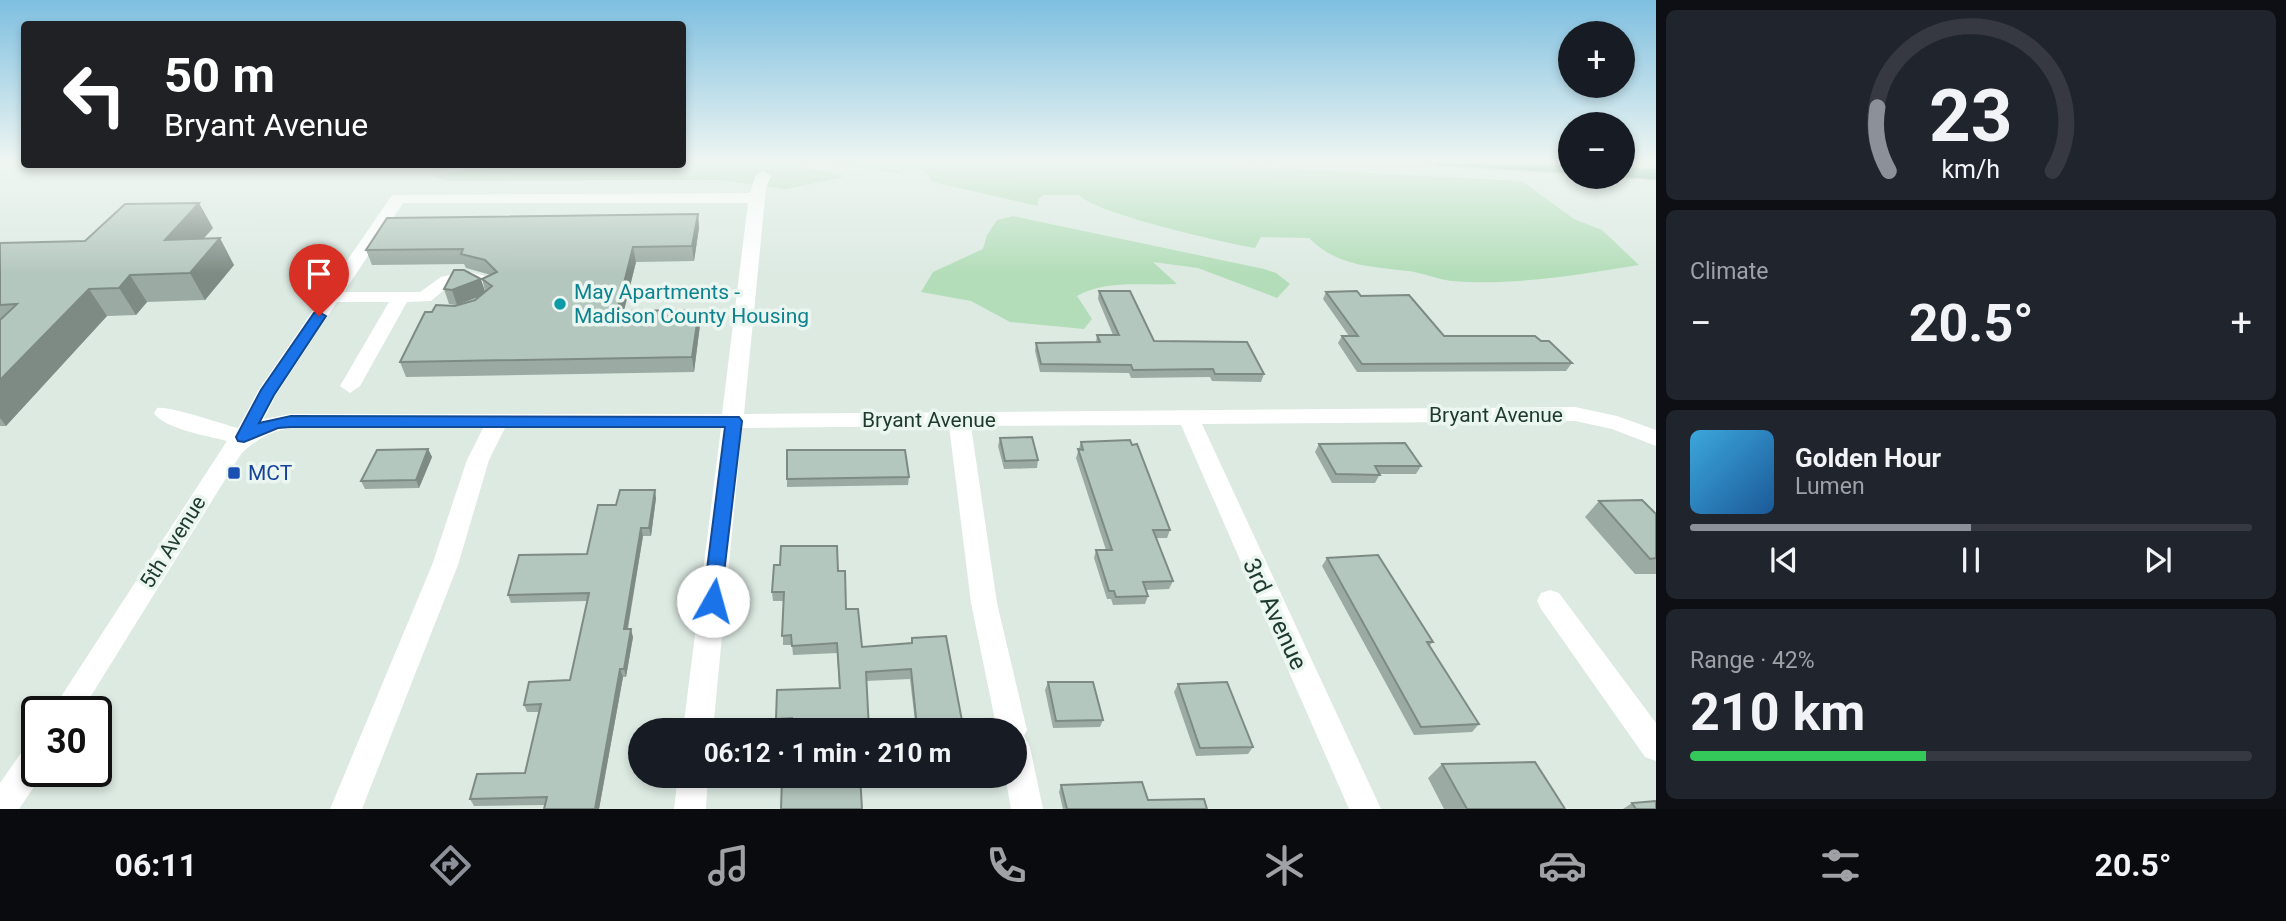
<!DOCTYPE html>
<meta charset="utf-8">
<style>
:root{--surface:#171b24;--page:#20242c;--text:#f1f3f6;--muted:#9ea1a6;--line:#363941;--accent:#8c9099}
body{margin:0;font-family:Roboto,sans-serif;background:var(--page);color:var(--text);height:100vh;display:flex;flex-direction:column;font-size:26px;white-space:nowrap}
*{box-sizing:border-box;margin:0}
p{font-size:23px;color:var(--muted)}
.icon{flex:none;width:38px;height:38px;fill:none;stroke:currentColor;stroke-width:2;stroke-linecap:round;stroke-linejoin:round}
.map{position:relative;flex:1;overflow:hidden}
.details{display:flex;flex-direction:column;gap:10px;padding:10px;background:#0d0f14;width:630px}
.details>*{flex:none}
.guide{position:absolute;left:21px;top:21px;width:665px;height:147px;border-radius:7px;box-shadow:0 4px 10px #0003;background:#202124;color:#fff;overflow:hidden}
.buttons{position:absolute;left:1558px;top:21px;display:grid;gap:14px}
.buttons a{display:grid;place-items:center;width:77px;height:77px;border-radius:50%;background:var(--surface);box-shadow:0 4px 10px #0003;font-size:35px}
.speed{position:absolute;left:21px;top:696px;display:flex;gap:14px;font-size:35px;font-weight:700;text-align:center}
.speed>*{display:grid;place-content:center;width:91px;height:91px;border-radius:50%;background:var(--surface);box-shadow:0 4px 10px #0003;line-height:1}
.speed .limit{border:4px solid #111;border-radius:10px;background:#fff;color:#111}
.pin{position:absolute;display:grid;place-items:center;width:60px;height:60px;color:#fff;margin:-72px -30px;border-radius:50% 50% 50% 0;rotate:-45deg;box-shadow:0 0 7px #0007}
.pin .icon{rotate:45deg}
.me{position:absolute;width:77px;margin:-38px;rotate:7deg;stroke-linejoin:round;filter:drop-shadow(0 0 5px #0008)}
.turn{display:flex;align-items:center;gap:24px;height:147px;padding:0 28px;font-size:32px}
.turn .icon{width:91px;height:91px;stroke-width:2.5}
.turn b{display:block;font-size:49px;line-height:60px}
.big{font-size:52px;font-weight:700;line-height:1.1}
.details .widget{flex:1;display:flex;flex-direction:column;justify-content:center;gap:10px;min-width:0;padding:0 24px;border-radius:10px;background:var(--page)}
.details .dial{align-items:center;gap:0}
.dial svg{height:182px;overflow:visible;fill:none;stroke:var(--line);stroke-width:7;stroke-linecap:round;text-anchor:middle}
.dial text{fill:var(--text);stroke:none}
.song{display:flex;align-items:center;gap:21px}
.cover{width:84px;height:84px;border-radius:10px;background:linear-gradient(135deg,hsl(200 70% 55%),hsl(210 70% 35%))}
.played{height:7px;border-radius:4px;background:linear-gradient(90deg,var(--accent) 50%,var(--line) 50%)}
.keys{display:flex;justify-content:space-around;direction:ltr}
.heat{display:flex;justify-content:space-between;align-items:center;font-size:38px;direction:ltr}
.charge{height:10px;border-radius:5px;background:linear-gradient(90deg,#34c759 42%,var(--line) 0)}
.trip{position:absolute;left:628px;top:718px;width:399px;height:70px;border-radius:35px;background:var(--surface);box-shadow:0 4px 10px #0003;font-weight:700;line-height:70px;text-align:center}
.tabs{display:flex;height:112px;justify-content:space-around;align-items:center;background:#090b0e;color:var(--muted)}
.tabs .icon{width:49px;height:49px}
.tabs .selected{color:var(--accent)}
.tabs b{font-size:32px;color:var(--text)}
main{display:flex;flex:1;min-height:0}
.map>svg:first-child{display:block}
.green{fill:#b3ddb9}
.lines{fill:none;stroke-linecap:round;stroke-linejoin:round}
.major-casing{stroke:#c0c8c5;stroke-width:3}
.minor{fill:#fff;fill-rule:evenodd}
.major{fill:#5da389;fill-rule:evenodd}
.wall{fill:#9baba3;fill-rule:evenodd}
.shaded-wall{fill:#7e8b85}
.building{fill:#b4c7be;stroke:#7e8b85;stroke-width:2}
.route{fill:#1a73e8;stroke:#114b97;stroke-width:2}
.culture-dot{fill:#0f9aa8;stroke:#ecf6f0;stroke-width:2.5}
.transit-dot{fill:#1a4fb4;stroke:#ecf6f0;stroke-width:2.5}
.labels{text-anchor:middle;stroke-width:7;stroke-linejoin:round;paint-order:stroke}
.culture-label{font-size:21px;fill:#0d838f;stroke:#ecf6f0;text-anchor:start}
.street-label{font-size:21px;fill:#1d3a2f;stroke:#ecf6f0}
.transit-label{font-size:21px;fill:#164399;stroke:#ecf6f0;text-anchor:start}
.near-street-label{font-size:24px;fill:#1d3a2f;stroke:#ecf6f0}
</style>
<main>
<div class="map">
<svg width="1656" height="809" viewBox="0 0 1656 809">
<rect width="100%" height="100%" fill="#dceae2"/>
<path class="green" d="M683 161H767L845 175 840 178 786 189 718 180 449 181 431 176 509 165 682 164Z
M820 161H1151L1522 181 1574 219 1602 230 1639 265C1577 275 1514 286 1451 281 1437 279 1423 273 1409 271 1372 267 1336 266 1309 238L1261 237 1255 248C1225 243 1094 213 1079 195H1044L1038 199V206L933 182 927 173 908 168 900 174Z
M1013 216 1264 269 1276 273 1290 284 1277 298 1198 268 1153 262 1177 284C1143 286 1107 279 1077 296L1092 319 1084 329 1010 322 971 301 921 292 933 272 983 249 987 235 997 220Z"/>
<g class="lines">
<g class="major-casing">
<path id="major" d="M1430 161 1570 165V173L1437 165Z
M1622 168 1656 169V179L1622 177Z"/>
</g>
<path class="minor" d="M763 171 771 176 766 188 744 414 1575 407 1617 416 1656 430V446L1612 429 1575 421 1202 424 1381 809H1349L1181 425 971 426 997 603 1027 730 1024 736 1030 747 1043 809H1011L1005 775H1015V730H997L971 603 949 426 742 428 713 730H683L721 428H505L489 460 458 565 362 809H330L432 565 467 460 483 428H291C271 431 255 440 241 454L81 712H51L227 441C209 436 164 429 154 413L157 408C168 405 222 424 238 428L259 389 392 195 750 193 755 176ZM403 203H748L722 414H291L264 419 276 395 337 302H389L340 386 350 393 360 386 407 302 431 301 445 289 458 283H472L490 292 499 287 489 277 466 271 441 277 420 292H344Z
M1550 590 1559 593 1656 723V761L1645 757 1541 609 1537 601 1541 593Z
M37 742V772H44L19 809H0V783L26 746Z
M678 775H708L706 809H674Z"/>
<use href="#major" class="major"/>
</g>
<path class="wall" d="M698 214 699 228 694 261 636 262 624 311 700 325 694 372 406 377 400 362 432 312 456 305 449 304 444 289 485 291 482 279 491 275 466 268 464 264 372 265 366 250ZM480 296 475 300 459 304Z
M213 228 203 239 234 265 205 300 147 302 136 315 107 316 6 426H0V243L85 241Z
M1099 291 1154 341 1264 374 1261 382 1212 381 1210 377 1131 378 1129 373 1040 372 1035 351 1036 343 1096 342 1097 335H1113L1098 299Z
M1326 292 1361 296 1444 336 1541 341 1572 363 1566 371 1357 372 1338 343 1342 336H1349L1323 299Z
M1000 438 1038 460 1037 468 1004 469 998 446Z
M1081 442 1170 530 1167 538H1156L1173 581 1169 589 1146 590 1148 596 1145 604 1113 605 1111 599H1107L1094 558 1096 550H1106L1076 458Z
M1319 444 1421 466 1416 474H1380L1375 483H1332L1315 452Z
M428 449 432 457 419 488 365 489 361 481Z
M787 450 909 477 908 485 787 487Z
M656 498 651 536H643L628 629 633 637 626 677H623L599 809H544L545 805 474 806 470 799 525 773 539 712H527L524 705 570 680 587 601 511 603 508 595 587 554 616 505Z
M1599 501 1656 514V574H1635L1585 517Z
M1327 558 1433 642 1429 646 1479 724 1472 732 1414 735 1322 566Z
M838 571 846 609 862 647 911 643 912 638 963 726 962 730H916L910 679 866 681 792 727H777L776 719 839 688 837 653 793 655 792 645H783V601H773L772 592Z
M1048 682 1103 720 1100 727 1053 728 1045 690Z
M1178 684 1253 747 1248 754 1196 756 1174 692Z
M1442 764 1565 809H1444L1428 778Z
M1061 785 1148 800 1207 809H1063L1059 792Z
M1632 803 1656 809H1623Z"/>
<path class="shaded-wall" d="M199 203 213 228 179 266 165 240Z
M698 214 699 228 694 261 692 246Z
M220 238 234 265 205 300 190 273Z
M633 247 636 262 620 326 617 311Z
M130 275 147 302 136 315 119 288Z
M481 279 486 294 457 305 452 290Z
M89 289 107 316 6 426 0 418V380Z
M699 310 700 325 694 372 692 357Z
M428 449 432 457 419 488 416 480Z
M655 490 656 498 651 536 649 528Z
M641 528 643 536 626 637 624 629Z
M631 629 633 637 626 677 624 669Z
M620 669 623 677 599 809H595Z"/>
<path class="building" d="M199 203 165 240 220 238 190 273 130 275 119 288 89 289 0 380V320L17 304 0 305V243L85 241 125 204Z
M698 214 692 246 633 247 617 311 699 310 692 357 400 362 425 312H432L436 305 455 306 475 300 492 286 482 279 497 272 485 260 461 254 463 249 366 250 387 218Z
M454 270H464L481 279 452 290 444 289Z
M1099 291H1130L1154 341 1247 342 1264 374H1215L1213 369 1133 370 1131 365 1041 364 1036 343 1100 342 1097 335H1119Z
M1357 291 1361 296 1409 295 1444 336H1535L1541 341H1549L1572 363 1362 364 1342 336H1358L1326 292Z
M1032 437 1038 460 1005 461 1000 438Z
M1130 440 1132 445 1137 444 1170 530H1153L1173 581 1143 582 1148 596 1116 597 1114 591H1109L1096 550H1112L1078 449 1083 450 1081 442Z
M1405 443 1421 466H1375L1380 475 1336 474 1319 444Z
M428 449 416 480 361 481 377 450Z
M787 450H905L909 477 787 479Z
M620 490H655L649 528H641L624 629H631L624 669H620L595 809H544L547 797 470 799 477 774 525 773 541 704 524 705 529 682 570 680 589 593 508 595 519 555 587 554 598 505H616Z
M1642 500 1656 514V558L1650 559 1599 501Z
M781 546H837L838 571H845L846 609H858L862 647 912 643V638L946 636 963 726 917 727 911 669 866 672 869 730H792V718L776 719 777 690 840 688 837 643 792 646 791 635 782 636 784 592H772L774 565H780Z
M1378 555 1433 642H1427L1479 724 1421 727 1327 558Z
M1048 682H1093L1103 720 1056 721Z
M1227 682 1253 747 1200 748 1178 684Z
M1535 762 1565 809H1467L1442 764Z
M794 775H860L862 809H781L782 779H794Z
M1142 782 1148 800 1204 799 1207 809H1067L1061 785Z
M1656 801V809H1636L1632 803Z"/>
<linearGradient id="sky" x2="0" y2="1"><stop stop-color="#7ebfe0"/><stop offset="0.59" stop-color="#eff6f2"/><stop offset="1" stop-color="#eff6f2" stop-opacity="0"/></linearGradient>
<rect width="1656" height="274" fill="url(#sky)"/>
<path class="route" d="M319 312 326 316 274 395 259 423 291 416 739 417 742 421 720 607H706L703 601 725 427H291L278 428 244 442 238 441 236 437 261 390 314 313Z"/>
<circle class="culture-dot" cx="560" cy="304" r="7"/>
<rect class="transit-dot" x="227" y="466" width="14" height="14" rx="3.5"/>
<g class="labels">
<g class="culture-label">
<text x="574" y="299">May Apartments -<tspan x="574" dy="24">Madison County Housing</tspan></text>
</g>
<g class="street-label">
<text x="1496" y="422">Bryant Avenue</text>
<text x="929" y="427">Bryant Avenue</text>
<text transform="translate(173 542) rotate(-58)" y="7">5th Avenue</text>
</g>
<g class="transit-label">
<text x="248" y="480">MCT</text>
</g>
<g class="near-street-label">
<text transform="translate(1275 614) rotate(65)" y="8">3rd Avenue</text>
</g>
</g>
</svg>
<div class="buttons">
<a>+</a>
<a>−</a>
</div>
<div class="speed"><div class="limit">30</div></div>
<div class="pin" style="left:319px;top:316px;background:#d93025"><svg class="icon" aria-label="arrive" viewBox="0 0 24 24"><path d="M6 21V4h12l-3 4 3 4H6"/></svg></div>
<svg class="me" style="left:713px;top:601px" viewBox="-20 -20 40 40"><circle r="19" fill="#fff"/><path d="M0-13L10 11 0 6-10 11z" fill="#1a73e8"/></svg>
<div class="trip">06:12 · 1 min · 210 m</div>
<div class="guide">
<div class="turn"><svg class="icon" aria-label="left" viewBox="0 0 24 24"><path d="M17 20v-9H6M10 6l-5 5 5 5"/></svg><div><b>50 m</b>Bryant Avenue</div></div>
</div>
</div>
<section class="details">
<div class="widget dial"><svg viewBox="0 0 100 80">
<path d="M14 69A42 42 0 1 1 86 69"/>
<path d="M14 69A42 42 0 0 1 9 41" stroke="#8c9099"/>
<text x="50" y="56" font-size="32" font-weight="700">23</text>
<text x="50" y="72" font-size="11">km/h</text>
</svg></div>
<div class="widget"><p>Climate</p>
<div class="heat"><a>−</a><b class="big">20.5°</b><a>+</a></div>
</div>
<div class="widget">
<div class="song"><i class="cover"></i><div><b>Golden Hour</b><p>Lumen</p></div></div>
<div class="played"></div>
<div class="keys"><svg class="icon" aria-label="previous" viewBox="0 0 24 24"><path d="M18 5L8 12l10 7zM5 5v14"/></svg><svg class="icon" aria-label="pause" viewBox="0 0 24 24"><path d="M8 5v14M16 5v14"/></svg><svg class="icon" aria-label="next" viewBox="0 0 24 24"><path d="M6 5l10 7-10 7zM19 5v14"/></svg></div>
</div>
<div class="widget"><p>Range · 42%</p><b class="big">210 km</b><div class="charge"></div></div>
</section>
</main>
<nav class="tabs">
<b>06:11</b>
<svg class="icon selected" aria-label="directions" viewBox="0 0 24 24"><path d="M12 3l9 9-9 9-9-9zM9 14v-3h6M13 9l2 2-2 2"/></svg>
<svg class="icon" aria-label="music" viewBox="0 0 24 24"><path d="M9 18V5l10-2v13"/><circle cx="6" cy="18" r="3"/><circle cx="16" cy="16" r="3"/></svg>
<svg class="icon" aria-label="phone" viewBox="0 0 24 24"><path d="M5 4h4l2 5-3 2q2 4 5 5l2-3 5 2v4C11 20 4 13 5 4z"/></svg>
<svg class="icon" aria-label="climate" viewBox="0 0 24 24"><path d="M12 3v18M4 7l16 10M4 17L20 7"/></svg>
<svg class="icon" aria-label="car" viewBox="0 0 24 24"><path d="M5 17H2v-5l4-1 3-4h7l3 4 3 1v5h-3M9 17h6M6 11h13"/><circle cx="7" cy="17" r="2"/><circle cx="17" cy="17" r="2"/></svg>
<svg class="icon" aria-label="filters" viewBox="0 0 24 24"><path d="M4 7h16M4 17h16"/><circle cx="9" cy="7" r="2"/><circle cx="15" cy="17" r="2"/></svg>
<b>20.5°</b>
</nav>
